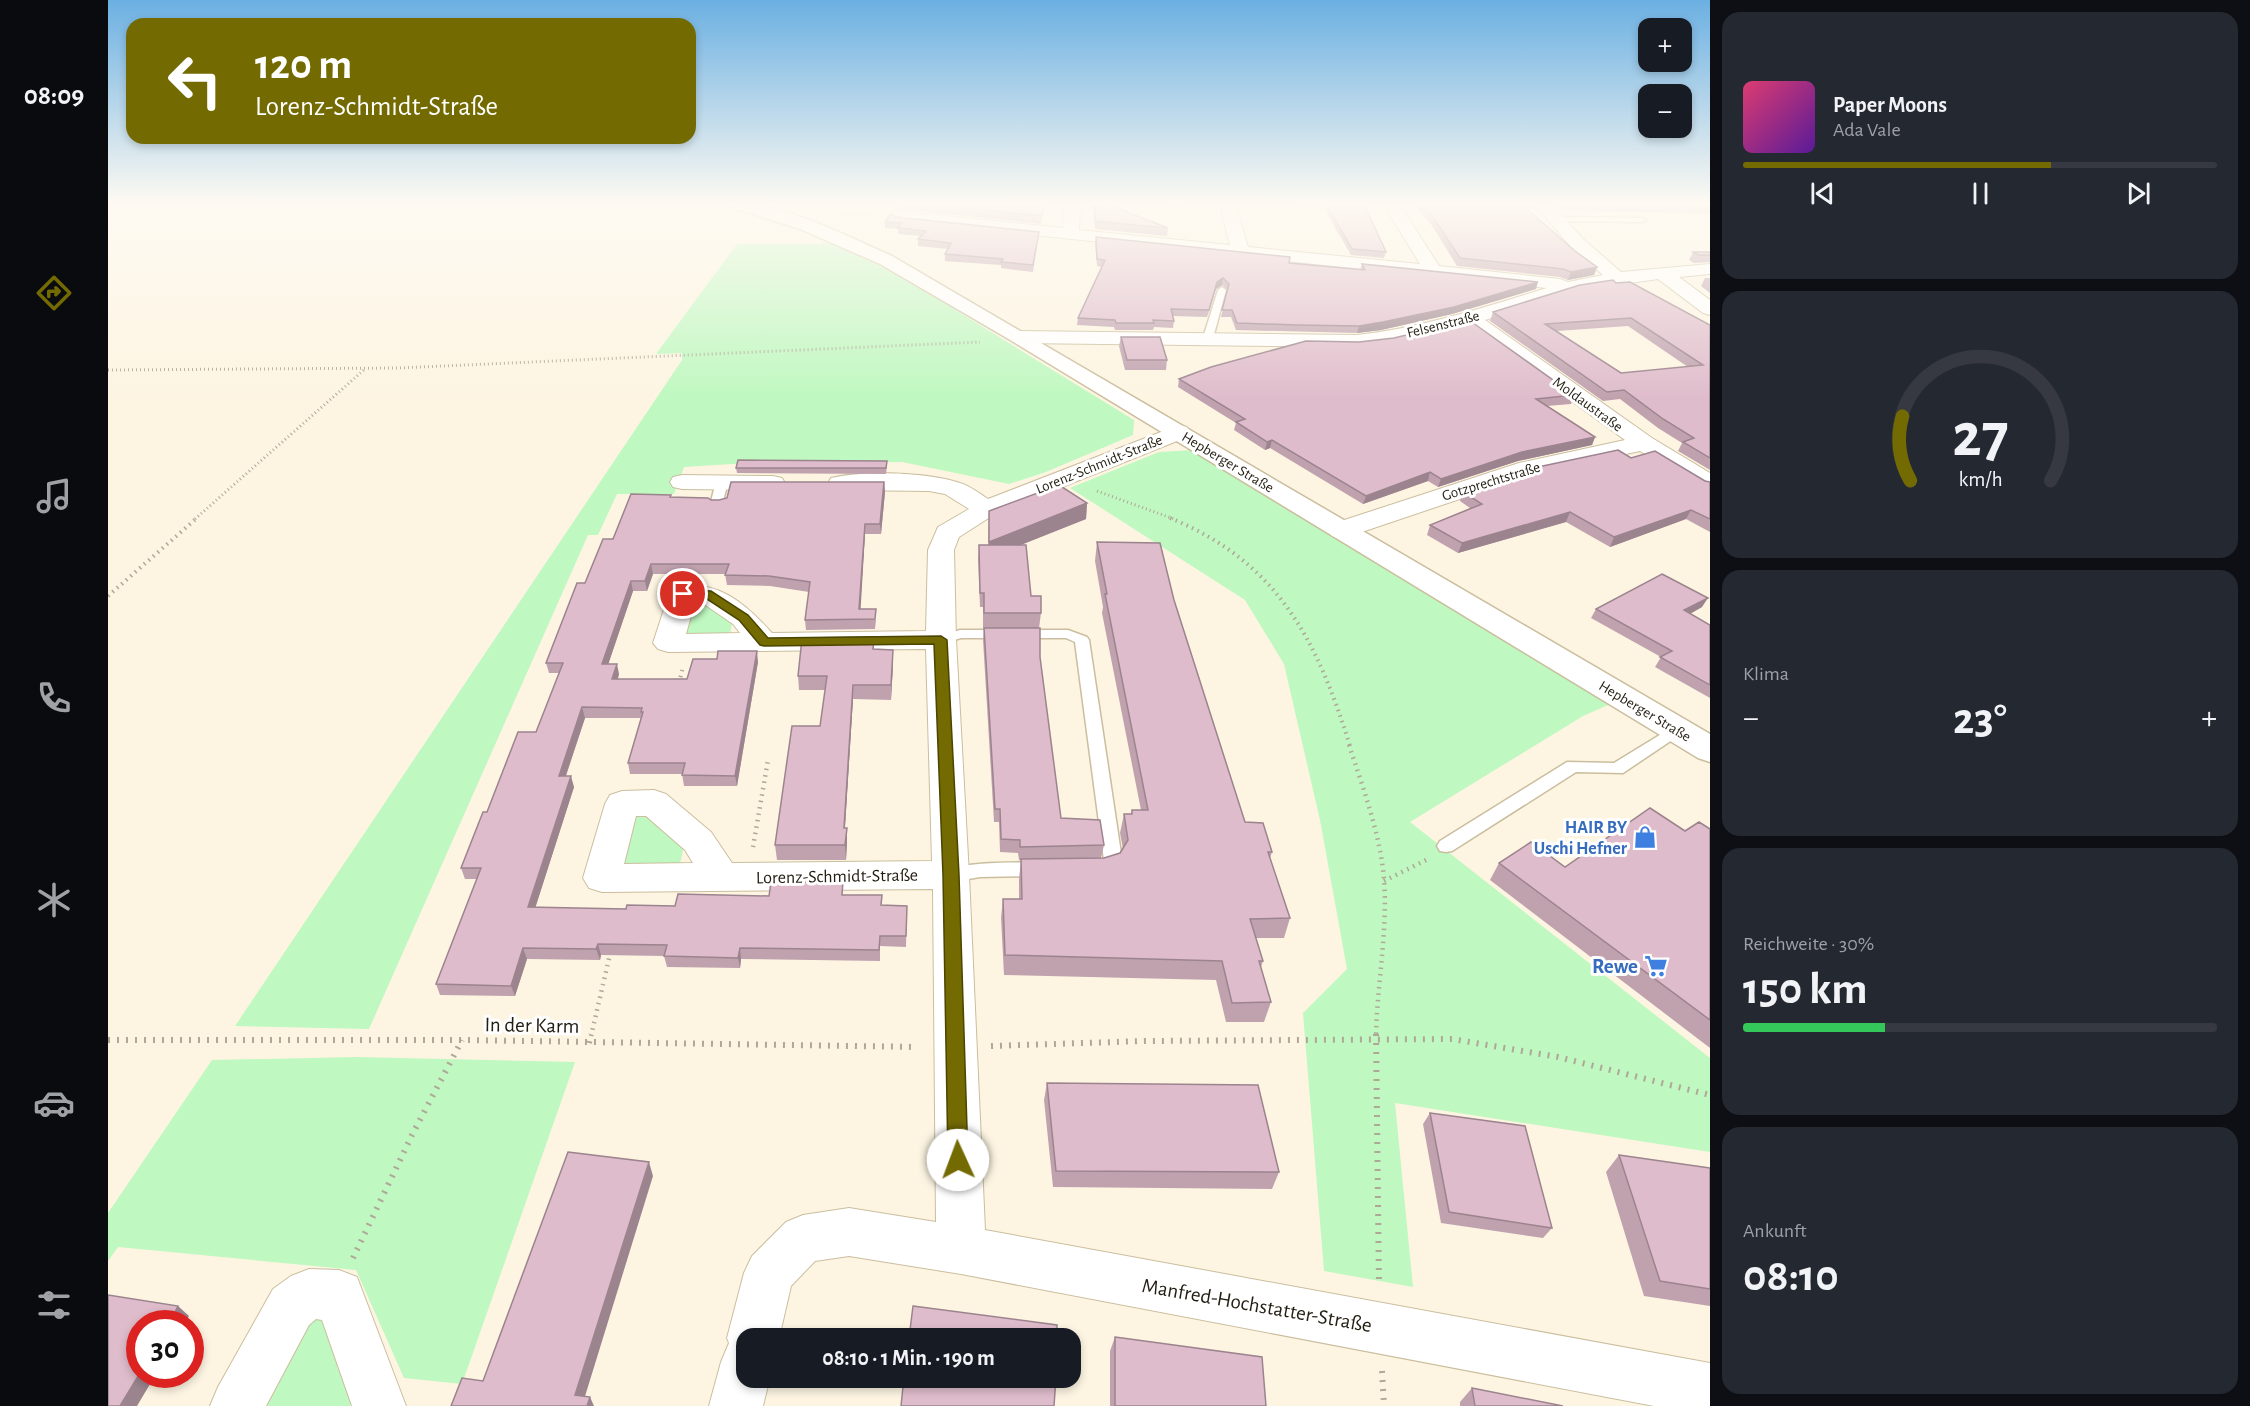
<!DOCTYPE html>
<html lang="de">
<meta charset="utf-8">
<style>
:root{--surface:#171b24;--page:#242831;--text:#f1f3f6;--muted:#9ea1a6;--line:#363941;--accent:#736a02}
body{margin:0;font-family:"Alegreya Sans",sans-serif;background:var(--page);color:var(--text);height:100vh;display:flex;flex-direction:column;font-size:22px;white-space:nowrap}
*{box-sizing:border-box;margin:0}
p{font-size:20px;color:var(--muted)}
.icon{flex:none;width:33px;height:33px;fill:none;stroke:currentColor;stroke-width:2;stroke-linecap:round;stroke-linejoin:round}
.map{position:relative;flex:1;overflow:hidden}
.side{display:flex;flex-direction:column;gap:12px;padding:12px;background:#0d0f14;width:540px}
.side>*{flex:none}
.hud{position:absolute;left:18px;top:18px;width:570px;height:126px;border-radius:18px;box-shadow:0 3px 9px #0003;background:#736a02;color:#fff;overflow:hidden}
.controls{position:absolute;left:1530px;top:18px;display:grid;gap:12px}
.controls a{display:grid;place-items:center;width:54px;height:54px;border-radius:12px;background:var(--surface);box-shadow:0 3px 9px #0003;font-size:30px}
.speed{position:absolute;left:18px;top:1310px;display:flex;gap:12px;font-size:30px;font-weight:700;text-align:center}
.speed>*{display:grid;place-content:center;width:78px;height:78px;border-radius:50%;background:var(--surface);box-shadow:0 3px 9px #0003;line-height:1}
.speed .limit{border:9px solid #d22;background:#fff;color:#111}
.pin{position:absolute;display:grid;place-items:center;width:51px;height:51px;color:#fff;margin:-26px;border:3px solid #fff;border-radius:50%;box-shadow:0 2px 6px #0007}
.me{position:absolute;width:66px;margin:-33px;rotate:358deg;stroke-linejoin:round;filter:drop-shadow(0 0 4px #0008)}
.turn{display:flex;align-items:center;gap:21px;height:126px;padding:0 30px;font-size:27px}
.turn .icon{width:78px;height:78px;stroke-width:2.5}
.turn b{display:block;font-size:42px;line-height:51px}
.big{font-size:45px;font-weight:700;line-height:1.1}
.side .widget{flex:1;display:flex;flex-direction:column;justify-content:center;gap:9px;min-width:0;padding:0 21px;border-radius:18px;background:var(--page)}
.side .dial{align-items:center;gap:0}
.dial svg{height:156px;overflow:visible;fill:none;stroke:var(--line);stroke-width:7;stroke-linecap:round;text-anchor:middle}
.dial text{fill:var(--text);stroke:none}
.song{display:flex;align-items:center;gap:18px}
.cover{width:72px;height:72px;border-radius:9px;background:linear-gradient(135deg,hsl(340 70% 55%),hsl(270 70% 35%))}
.played{height:6px;border-radius:3px;background:linear-gradient(90deg,var(--accent) 65%,var(--line) 65%)}
.keys{display:flex;justify-content:space-around;direction:ltr}
.heat{display:flex;justify-content:space-between;align-items:center;font-size:33px;direction:ltr}
.charge{height:9px;border-radius:4px;background:linear-gradient(90deg,#34c759 30%,var(--line) 0)}
.trip{position:absolute;left:628px;top:1328px;width:345px;height:60px;border-radius:18px;background:var(--surface);box-shadow:0 3px 9px #0003;font-weight:700;line-height:60px;text-align:center}
main{display:flex;flex:1;min-height:0}
.tab-bar{display:flex;flex-direction:column;width:108px;justify-content:space-around;align-items:center;background:#090b0e;color:var(--muted)}
.tab-bar .icon{width:42px;height:42px}
.tab-bar .active{color:var(--accent)}
.tab-bar b{font-size:27px;color:var(--text)}
.map>svg:first-child{display:block}
.green{fill:#bff8c0}
.lines{fill:none;stroke-linecap:round;stroke-linejoin:round}
.service-casing{stroke:#cbbe9e;stroke-width:3}
.minor-casing{stroke:#cbbe9e;stroke-width:2}
.tertiary-casing{stroke:#cbbe9e;stroke-width:3}
.path-far4{stroke:#afa898;stroke-width:2;stroke-dasharray:1 2;stroke-linecap:butt}
.path-far3{stroke:#afa898;stroke-width:3;stroke-dasharray:1 3;stroke-linecap:butt}
.path-far2{stroke:#afa898;stroke-width:4;stroke-dasharray:1.5 4.5;stroke-linecap:butt}
.path-far1{stroke:#afa898;stroke-width:4.5;stroke-dasharray:1.5 5;stroke-linecap:butt}
.path{stroke:#afa898;stroke-width:6;stroke-dasharray:2 7;stroke-linecap:butt}
.service{fill:#fff;fill-rule:evenodd}
.minor{fill:#fff;fill-rule:evenodd}
.tertiary{fill:#fff;fill-rule:evenodd}
.wall{fill:#c0a2af;fill-rule:evenodd}
.shaded-wall{fill:#9c848e}
.building{fill:#dfbccb;stroke:#9c848e;stroke-width:1.5;fill-rule:evenodd}
.route{fill:#736a02;stroke:#4b4501;stroke-width:1.5}
.labels{text-anchor:middle;stroke-width:6;stroke-linejoin:round;paint-order:stroke}
.far-street-label{font-size:15px;fill:#231e12;stroke:#fff}
.shop-label{font-size:18px;font-weight:bold;fill:#366cbe;stroke:#fff;text-anchor:end}
.street-label{font-size:18px;fill:#231e12;stroke:#fff}
.near-shop-label{font-size:21px;font-weight:bold;fill:#366cbe;stroke:#fff;text-anchor:end}
.near-street-label{font-size:21px;fill:#231e12;stroke:#fff}
</style>
<main>
<nav class="tab-bar">
<b>08:09</b>
<svg class="icon active" aria-label="directions" viewBox="0 0 24 24"><path d="M12 3l9 9-9 9-9-9zM9 14v-3h6M13 9l2 2-2 2"/></svg>
<svg class="icon" aria-label="music" viewBox="0 0 24 24"><path d="M9 18V5l10-2v13"/><circle cx="6" cy="18" r="3"/><circle cx="16" cy="16" r="3"/></svg>
<svg class="icon" aria-label="phone" viewBox="0 0 24 24"><path d="M5 4h4l2 5-3 2q2 4 5 5l2-3 5 2v4C11 20 4 13 5 4z"/></svg>
<svg class="icon" aria-label="climate" viewBox="0 0 24 24"><path d="M12 3v18M4 7l16 10M4 17L20 7"/></svg>
<svg class="icon" aria-label="car" viewBox="0 0 24 24"><path d="M5 17H2v-5l4-1 3-4h7l3 4 3 1v5h-3M9 17h6M6 11h13"/><circle cx="7" cy="17" r="2"/><circle cx="17" cy="17" r="2"/></svg>
<svg class="icon" aria-label="filters" viewBox="0 0 24 24"><path d="M4 7h16M4 17h16"/><circle cx="9" cy="7" r="2"/><circle cx="15" cy="17" r="2"/></svg>
</nav>
<div class="map">
<svg width="1602" height="1406" viewBox="0 0 1602 1406">
<rect width="100%" height="100%" fill="#fdf5e2"/>
<path class="green" d="M724 242 792 276 1026 420 1025 435 938 472 901 484 794 462 624 464 576 467 566 494H509L490 535H480L261 1029 127 1026 574 360V353L548 354 629 244H712Z
M1086 450 1507 702 1475 716 1302 822 1602 1058V1152L1287 1103 1305 1287 1216 1271 1195 1013 1239 969 1212 820 1176 664 1137 600 962 488 1051 452Z
M585 601H600L625 619 622 634 577 633Z
M528 814H547L577 841 572 864 516 863Z
M248 1057 467 1062 354 1384 296 1378 248 1270 10 1247 0 1261V1213L104 1060Z
M206 1312 231 1316 253 1382 242 1406H158Z"/>
<g class="lines">
<g class="service-casing">
<path id="service" d="M1445 217 1534 218 1538 220 1534 222 1448 221H1445Z
M1114 287 1118 290 1105 338 1097 340 1095 338 1110 290Z
M614 478 620 482 614 505 612 508H604L602 505 608 482Z
M852 630H960L979 637 981 640 1014 860 1008 871 992 875 986 873 983 868 986 863 996 860 967 642 958 638H853L833 644 826 640 828 637Z
M1568 725 1576 730 1573 734 1515 773 1468 772 1344 851 1338 852 1332 851 1329 846 1332 841 1459 762 1506 763Z
M932 862 938 864 941 869 938 874 932 876 872 877 843 882 837 880 834 875 837 870C867 861 900 863 932 862Z"/>
</g>
<g class="minor-casing">
<path id="minor" d="M956 202H972L971 230 1122 245 1111 202H1127L1140 247 1312 264 1274 202H1290L1331 266 1452 279 1460 282 1495 275 1462 246 1425 202H1442L1474 238 1513 272 1602 264V274L1571 277 1602 300V315L1595 313 1550 279 1468 291 1377 320 1544 438 1602 473V491L1593 489 1532 451 1426 474 1242 536 1233 538 1224 536 1220 530 1224 524 1411 463 1517 440 1359 325 1284 343 1249 347 911 343 904 341 901 337 904 333 911 331 1249 335C1314 328 1376 307 1439 288L788 221 780 216 788 211 955 228Z
M1071 425 1079 427 1082 432 1079 437 887 514 851 537 846 550 848 640 861 875 877 1230 1602 1363V1406H1546L853 1274 741 1256 707 1261 683 1286 671 1338H639V1377H662L655 1406H601L613 1362 621 1343 619 1338 636 1273 644 1256 678 1222 695 1215 741 1208 828 1222 825 889 494 892 481 888 475 878 497 804 502 795 514 791 546 790 558 794 603 832 624 863 824 861 818 649 560 652 550 649 545 643 561 594 565 588C608 577 637 603 664 633L818 631 820 550 830 527 861 509 837 494 821 491 732 490 723 488 720 483 723 478C755 470 821 472 852 483 862 486 871 493 880 499ZM587 602H593L625 624 632 633 578 634ZM528 816H538L577 850 585 863 516 864Z
M574 475 665 476 674 478 677 483 674 488 665 490 574 489 565 487 562 482 565 477Z
M201 1269 231 1270 249 1277 298 1406H244L214 1320 208 1319 201 1325 158 1406H102L110 1387 165 1289 183 1276Z"/>
</g>
<g class="tertiary-casing">
<path id="tertiary" d="M615 202C675 202 731 233 784 256L1602 734V762L1590 758 904 341 772 264 692 229 617 205Z"/>
</g>
<path class="path-far4" d="M735 214 766 215"/>
<path class="path-far3" d="M0 370 290 368 872 342
M989 491 1066 519
M87 519 257 369"/>
<path class="path-far2" d="M1062 518C1170 562 1209 640 1242 746
M0 596 89 518
M571 683 575 667"/>
<path class="path-far1" d="M1241 745C1255 788 1272 833 1276 879 1280 931 1269 984 1268 1036
M645 847 660 760
M1276 881 1318 860
M483 1036 503 950"/>
<path class="path" d="M1268 1034 1271 1286
M0 1040H354L810 1047
M481 1043 483 1034
M883 1046 1037 1041 1344 1039 1450 1057 1602 1095
M245 1258 304 1135 354 1040
M1274 1371 1276 1406"/>
<use href="#service" class="service"/>
<use href="#minor" class="minor"/>
<use href="#tertiary" class="tertiary"/>
</g>
<path class="wall" d="M792 202H937L933 224 792 209Z
M985 202H1080L1079 207 998 204 1060 228 1059 236 987 229Z
M1152 202H1255L1278 252 1276 258 1243 255 1215 207 1153 205Z
M1304 202H1430L1428 209 1418 208 1467 251 1489 267 1486 275 1460 280 1452 277 1349 266 1325 227Z
M1445 202H1602V214L1452 210Z
M788 217 930 238 925 272 893 268V265L837 261V254L840 249 810 246V239L813 236 790 234V229L777 228V222Z
M988 237 1181 263 1252 270 1254 264 1428 289 1344 314 1273 330 1249 333 1128 330 1123 317H1113L1120 290 1114 285 1108 289 1099 317 1065 316 1066 321 1065 328 1046 327 1045 330H1007L1006 327 969 325 970 318 994 267 989 266 987 244Z
M1585 252H1602V262L1586 263 1581 260Z
M1597 278H1602V293L1593 286Z
M1508 283 1602 325V470L1570 451 1574 443 1550 428 1512 399 1495 401 1382 321 1385 312ZM1520 326 1580 367 1513 373 1449 331Z
M1013 337 1059 360 1058 370H1017L1011 346Z
M1071 379 1466 395 1463 404 1439 406 1487 437 1484 445 1410 461 1330 487 1320 481 1255 504 1162 448 1157 450 1126 430 1128 423 1070 387Z
M1523 458 1602 482V532L1578 519 1502 547 1458 522 1350 553 1319 535 1322 525 1362 508 1352 501 1355 492Z
M779 466 778 474 629 473 628 468Z
M776 482 777 492 773 534H757L752 609 768 620 767 629 698 630 697 620 701 592 662 586 619 585 617 574H545L539 591H525L500 664 511 674 510 679H579L650 662 629 786H576L574 774H522L520 763 533 718H477L458 776 466 787 427 908 518 909 567 906 661 896 735 895 774 905 799 906 798 947 772 946V961L633 959 632 968 559 967 556 956 493 955 492 960 419 959 407 996 332 995 328 984 369 879H357L353 868 379 812 428 732 451 673H441L438 663 505 539 563 497 611 500Z
M979 503 978 519 913 545 923 596 933 613 931 628 932 657 953 818 996 845 993 858H996L1012 853 1015 849 1012 833 1016 814H1023L1024 810H1033L994 613 995 607 987 561 989 542 1066 600 1137 822 1164 852 1162 858 1182 918 1176 938H1148L1155 961 1153 967 1163 1002 1156 1022H1118L1108 980 896 975 893 918 895 899H911V879L913 860H911L910 853 892 852 891 822H886L875 640 876 628H875V607H872L870 559 871 545H880L881 511Z
M1594 607 1582 614 1602 625V698L1547 667 1553 657 1483 618 1488 609Z
M766 637V649L785 664 783 700 745 699 737 828H739V843L738 860H669L667 845 712 726 717 690H691L690 676Z
M1602 829V1048L1382 880 1391 863 1457 867 1577 831Z
M939 1083 1171 1172 1164 1189 945 1187 936 1100Z
M1322 1113 1444 1228 1435 1238 1333 1223 1315 1124Z
M1511 1155 1602 1168V1306L1536 1296 1498 1172Z
M1007 1337 1158 1406H1002V1351Z
M1364 1388 1455 1406H1352V1402Z"/>
<path class="shaded-wall" d="M1489 267 1486 275 1460 280 1463 272Z
M1115 278 1114 285 1108 289 1099 317 1109 282Z
M1430 282 1428 289 1344 314 1273 330 1249 333 1251 326Z
M1487 437 1484 445 1410 461 1330 487 1333 479 1414 452Z
M1164 440 1162 448 1157 450 1159 442Z
M1322 472 1320 481 1255 504 1258 496Z
M776 482 777 492 773 534 772 524Z
M979 503 978 519 880 558 881 542Z
M1583 510 1578 519 1502 547 1506 537Z
M1462 512 1458 522 1350 553 1354 543Z
M757 524V534L752 620 751 609Z
M543 564 545 574 539 591 537 581Z
M523 581 525 591 497 674 494 664Z
M1600 598 1594 607 1571 620 1576 610Z
M785 650V664L783 700V685Z
M649 651 650 662 629 786 627 776Z
M509 664 511 674 506 690 504 679Z
M745 685V699L736 842V828Z
M474 707 477 718 454 787 451 776Z
M463 776 466 787 424 918 420 907Z
M739 828V843L738 860 737 845Z
M490 944 493 955 492 960 488 949Z
M415 948 419 959 407 996 403 986Z
M632 948 633 959 632 968 630 958Z
M541 1162 545 1176 474 1406 467 1395Z
M70 1306 81 1316 77 1323H61Z
M32 1373V1374H48L29 1406H12Z
M482 1397 486 1406H479Z"/>
<path class="building" d="M799 202H936L934 216Z
M987 202H994L1060 228 987 221Z
M1217 202H1255L1278 252 1244 249Z
M1312 202H1411L1467 251 1489 267 1463 272 1455 269 1352 258 1327 220Z
M1462 202H1602V207Z
M783 214 788 217 931 232 925 265 893 262 895 259 837 254 843 243 810 239 818 231 790 228 794 223 777 222Z
M988 237 1182 257 1181 263 1257 270 1254 264 1430 282 1346 307 1275 322 1251 326 1188 325 1129 323 1124 310H1114L1121 284 1115 278 1109 282 1101 310 1063 309 1066 321 1045 320 1046 323H1008L1007 320 970 318 997 260 989 259Z
M1585 252H1602V255H1590Z
M1505 280 1508 283 1522 282 1602 325V458L1575 442 1586 438 1555 419 1516 390 1499 392 1385 312 1472 285ZM1523 318 1595 365 1513 373 1437 324Z
M1361 320 1466 395 1428 399 1487 437 1414 452 1333 479 1322 472 1258 496 1164 440 1159 442 1128 422 1137 419 1071 379 1103 367 1198 341 1251 342 1286 338Z
M1013 337H1052L1059 360H1019Z
M1510 450 1523 458 1547 451 1597 481 1602 482V519L1583 510 1506 537 1462 512 1354 543 1322 525 1374 504 1355 492 1430 467Z
M630 460 779 461 778 468H628Z
M623 482H776L772 524H757L751 609H768L767 619 697 620 702 582 661 576 617 575 621 564H543L537 581H523L494 664H509L504 679H579L585 659H609L610 651H649L627 776 574 775 577 763H520L535 712H533L534 708 474 707 451 776H463L420 907 518 909 519 905 567 906 570 894 661 896 663 882 735 881 734 895H774L773 905 799 906 798 936H772L771 950 632 948 630 958 556 956 559 945 490 944 488 949 415 948 403 986 328 984 373 868H353L375 812H379L410 732H428L455 663H438L469 583H477L495 539H505L523 494 563 495 562 497 600 498 603 500H611L619 498Z
M951 485 979 503 881 542V511Z
M989 542 1052 543 1066 600 1137 822 1155 823 1164 852H1160L1182 918 1142 919 1155 961H1151L1163 1002 1124 1003 1114 961 897 955 895 899H914L913 859 996 858 1012 853 1020 840 1016 814H1024V810H1040L997 594H999Z
M871 545H918L923 596H933V613H876V593H872Z
M1554 574 1600 598 1576 610 1602 625V685L1552 657 1564 651 1488 609Z
M876 628H932V657L953 818 992 820 996 845 912 847V840L893 839 892 809H887Z
M766 637 765 649 785 650 783 685H745L736 828H739L737 845H667L684 726H712L719 676H690L694 638Z
M1542 808 1577 831 1591 822 1602 829V1020L1391 863 1423 842 1457 867Z
M939 1083 1150 1085 1171 1172 948 1171Z
M1322 1113 1417 1126 1444 1228 1341 1212Z
M460 1152 541 1162 467 1395 482 1397 479 1406H343L354 1378 375 1381Z
M1511 1155 1602 1168V1289L1552 1281Z
M0 1295 70 1306 61 1323H32V1373L12 1406H0Z
M805 1306 949 1325V1338H801Z
M1007 1337 1154 1357 1158 1406H1007Z
M796 1377H948L946 1406H793Z
M1364 1388 1455 1406H1367Z"/>
<linearGradient id="sky" x2="0" y2="1"><stop stop-color="#6bb0e2"/><stop offset="0.51" stop-color="#fefaf2"/><stop offset="1" stop-color="#fefaf2" stop-opacity="0"/></linearGradient>
<rect width="1602" height="399" fill="url(#sky)"/>
<path class="route" d="M575 590 603 591 640 615 660 638 833 636 839 640 851 875 860 1160 857 1167 850 1170 843 1167 840 1160 835 875 826 644 656 646 652 645 631 620 596 597 571 596V591Z"/>
<defs>
<g id="shop-bare" transform="scale(1.8)"><path d="M-5-2.5h2.3a2.7 3.5 0 0 1 5.4 0H5L5.5 6h-11ZM-1.5-2.5h3a1.5 2.3 0 0 0-3 0Z" fill="#3f7fe0" stroke="#fff" stroke-width="2.5" paint-order="stroke"/></g>
<g id="supermarket-bare" transform="scale(1.8)"><path d="M-6-5.5h2.5l.6 2H6L4.5 2H-2.5L-4.4-4H-6ZM-1.5 3.2a1.3 1.3 0 1 0 .1 0ZM3 3.2a1.3 1.3 0 1 0 .1 0Z" fill="#3f7fe0" stroke="#fff" stroke-width="2.5" paint-order="stroke"/></g>
</defs>
<g fill-rule="evenodd">
<use href="#shop-bare" x="1537" y="837"/>
<use href="#supermarket-bare" x="1548" y="966"/>
</g>
<g class="labels">
<g class="far-street-label">
<text transform="translate(1335 324) rotate(-14)" y="5">Felsenstraße</text>
<text transform="translate(1480 404) rotate(36)" y="5">Moldaustraße</text>
<text transform="translate(1120 462) rotate(31)" y="5">Hepberger Straße</text>
<text transform="translate(991 464) rotate(-22)" y="5">Lorenz-Schmidt-Straße</text>
<text transform="translate(1383 481) rotate(-17)" y="5">Gotzprechtstraße</text>
<text transform="translate(1537 711) rotate(31)" y="5">Hepberger Straße</text>
</g>
<g class="shop-label">
<text x="1519" y="833">HAIR BY<tspan x="1519" dy="21">Uschi Hefner</tspan></text>
</g>
<g class="street-label">
<text transform="translate(729 876) rotate(-1)" y="6">Lorenz-Schmidt-Straße</text>
</g>
<g class="near-shop-label">
<text x="1530" y="973">Rewe</text>
</g>
<g class="near-street-label">
<text transform="translate(424 1025) rotate(1)" y="7">In der Karm</text>
<text transform="translate(1149 1305) rotate(10)" y="7">Manfred-Hochstatter-Straße</text>
</g>
</g>
</svg>
<div class="controls">
<a>+</a>
<a>−</a>
</div>
<div class="speed"><div class="limit">30</div></div>
<div class="pin" style="left:575px;top:594px;background:#d93025"><svg class="icon" aria-label="arrive" viewBox="0 0 24 24"><path d="M6 21V4h12l-3 4 3 4H6"/></svg></div>
<svg class="me" style="left:850px;top:1160px" viewBox="-20 -20 40 40"><circle r="19" fill="#fff"/><path d="M0-13L10 11 0 6-10 11z" fill="#736a02"/></svg>
<div class="trip">08:10 · 1 Min. · 190 m</div>
<div class="hud">
<div class="turn"><svg class="icon" aria-label="left" viewBox="0 0 24 24"><path d="M17 20v-9H6M10 6l-5 5 5 5"/></svg><div><b>120 m</b>Lorenz-Schmidt-Straße</div></div>
</div>
</div>
<section class="side">
<div class="widget">
<div class="song"><i class="cover"></i><div><b>Paper Moons</b><p>Ada Vale</p></div></div>
<div class="played"></div>
<div class="keys"><svg class="icon" aria-label="previous" viewBox="0 0 24 24"><path d="M18 5L8 12l10 7zM5 5v14"/></svg><svg class="icon" aria-label="pause" viewBox="0 0 24 24"><path d="M8 5v14M16 5v14"/></svg><svg class="icon" aria-label="next" viewBox="0 0 24 24"><path d="M6 5l10 7-10 7zM19 5v14"/></svg></div>
</div>
<div class="widget dial"><svg viewBox="0 0 100 80">
<path d="M14 69A42 42 0 1 1 86 69"/>
<path d="M14 69A42 42 0 0 1 10 36" stroke="#736a02"/>
<text x="50" y="56" font-size="32" font-weight="700">27</text>
<text x="50" y="72" font-size="11">km/h</text>
</svg></div>
<div class="widget"><p>Klima</p>
<div class="heat"><a>−</a><b class="big">23°</b><a>+</a></div>
</div>
<div class="widget"><p>Reichweite · 30%</p><b class="big">150 km</b><div class="charge"></div></div>
<div class="widget"><p>Ankunft</p><b class="big">08:10</b></div>
</section>
</main>
